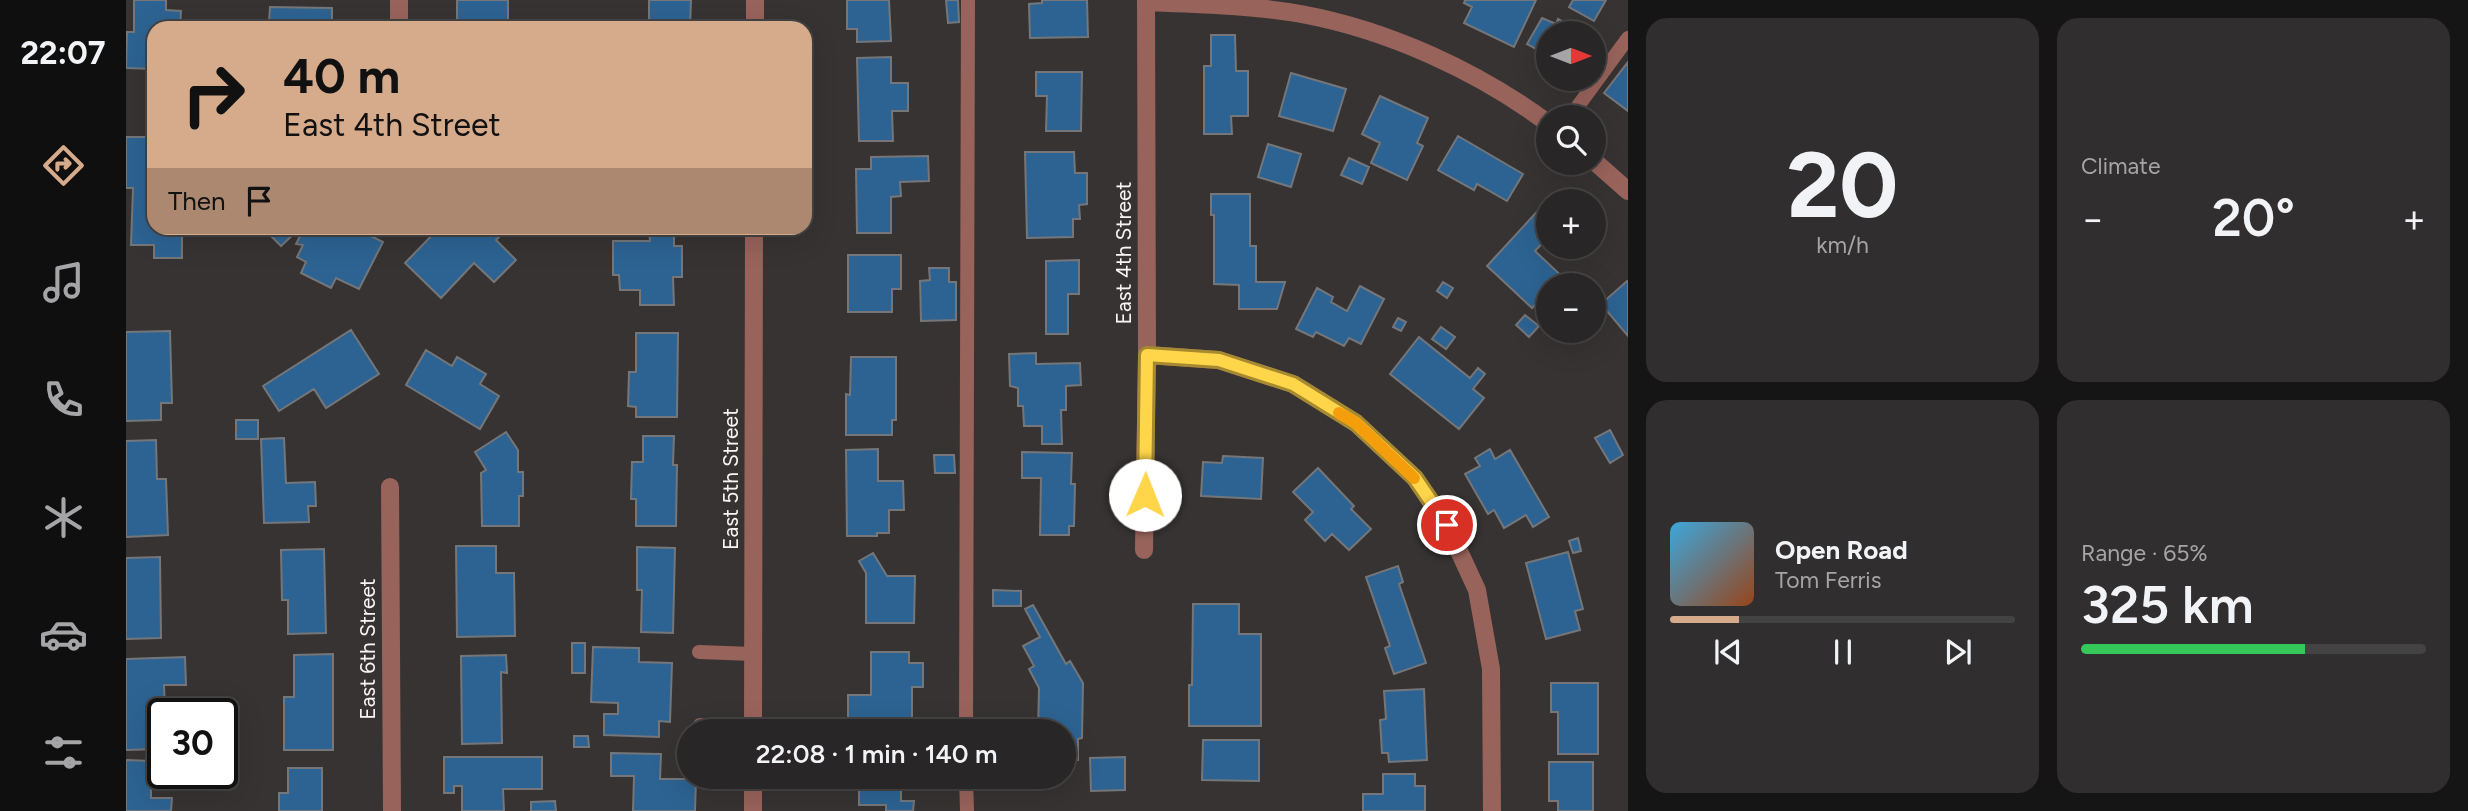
<!DOCTYPE html>
<meta charset="utf-8">
<style>
:root{--surface:#282626;--page:#302e2e;--text:#f1f3f6;--muted:#a5a5a7;--line:#444343;--accent:#d6ab8b}
body{margin:0;font-family:Figtree,sans-serif;background:var(--page);color:var(--text);height:100vh;display:flex;flex-direction:column;font-size:26px;white-space:nowrap}
*{box-sizing:border-box;margin:0}
p{font-size:23px;color:var(--muted)}
.icon{flex:none;width:38px;height:38px;fill:none;stroke:currentColor;stroke-width:2;stroke-linecap:round;stroke-linejoin:round}
.map{position:relative;flex:1;overflow:hidden}
.sheet{display:flex;flex-direction:column;gap:18px;padding:18px;background:#161515;width:840px}
.sheet>*{flex:none}
.guide{position:absolute;left:21px;top:21px;width:665px;height:214px;border-radius:21px;box-shadow:0 7px 28px #0002,0 0 0 2px var(--line);background:#d6ab8b;color:#111;overflow:hidden}
.needle{width:46px;rotate:90deg}
.controls{position:absolute;left:1410px;top:21px;display:grid;gap:14px}
.controls a{display:grid;place-items:center;width:70px;height:70px;border-radius:50%;background:var(--surface);box-shadow:0 7px 28px #0002,0 0 0 2px var(--line);font-size:35px}
.speed{position:absolute;left:21px;top:698px;display:flex;gap:14px;font-size:35px;font-weight:700;text-align:center}
.speed>*{display:grid;place-content:center;width:91px;height:91px;border-radius:50%;background:var(--surface);box-shadow:0 7px 28px #0002,0 0 0 2px var(--line);line-height:1}
.speed .limit{border:4px solid #111;border-radius:10px;background:#fff;color:#111}
.pin{position:absolute;display:grid;place-items:center;width:60px;height:60px;color:#fff;margin:-30px;border:4px solid #fff;border-radius:50%;box-shadow:0 2px 7px #0007}
.me{position:absolute;width:77px;margin:-38px;rotate:1deg;stroke-linejoin:round;filter:drop-shadow(0 0 5px #0008)}
.turn{display:flex;align-items:center;gap:24px;height:147px;padding:0 21px;font-size:32px}
.turn .icon{width:91px;height:91px;stroke-width:2.5}
.turn b{display:block;font-size:49px;line-height:60px}
.then{display:flex;align-items:center;height:66px;padding:0 21px;background:#0003;gap:14px;font-size:26px}
.big{font-size:52px;font-weight:600;line-height:1.1}
.sheet .card{flex:1;display:flex;flex-direction:column;justify-content:center;gap:10px;min-width:0;padding:0 24px;border-radius:21px;background:var(--page)}
.sheet .dial{align-items:center;gap:0}
.dial b{font-size:91px;line-height:1}
.song{display:flex;align-items:center;gap:21px}
.cover{width:84px;height:84px;border-radius:10px;background:linear-gradient(135deg,hsl(200 70% 55%),hsl(20 70% 35%))}
.played{height:7px;border-radius:4px;background:linear-gradient(90deg,var(--accent) 20%,var(--line) 20%)}
.keys{display:flex;justify-content:space-around;direction:ltr}
.heat{display:flex;justify-content:space-between;align-items:center;font-size:38px;direction:ltr}
.charge{height:10px;border-radius:5px;background:linear-gradient(90deg,#34c759 65%,var(--line) 0)}
.sheet .tiles{flex:1;display:grid;gap:18px;grid-template-columns:repeat(2,1fr)}
.trip{position:absolute;left:551px;top:719px;width:399px;height:70px;border-radius:35px;background:var(--surface);box-shadow:0 7px 28px #0002,0 0 0 2px var(--line);font-weight:600;line-height:70px;text-align:center}
main{display:flex;flex:1;min-height:0}
.menu{display:flex;flex-direction:column;width:126px;justify-content:space-around;align-items:center;background:#100f0f;color:var(--muted)}
.menu .icon{width:49px;height:49px}
.menu .selected{color:var(--accent)}
.menu b{font-size:32px;color:var(--text)}
.map>svg:first-child{display:block}
.building{fill:#2d6392;stroke:#747679;stroke-width:2}
.lines{fill:none;stroke-linecap:round;stroke-linejoin:round}
.service{stroke:#98635b;stroke-width:14}
.minor{stroke:#98635b;stroke-width:18}
.tertiary{stroke:#98635b;stroke-width:18}
.route-casing{stroke:#a68a30;stroke-width:18}
.route{stroke:#ffd54a;stroke-width:12}
.slow{stroke:#f59e0b;stroke-width:12}
.labels{text-anchor:middle;stroke-width:7;stroke-linejoin:round;paint-order:stroke}
.street-label{font-size:21px;fill:#f6f4f4;stroke:#363332}
</style>
<main>
<nav class="menu">
<b>22:07</b>
<svg class="icon selected" aria-label="directions" viewBox="0 0 24 24"><path d="M12 3l9 9-9 9-9-9zM9 14v-3h6M13 9l2 2-2 2"/></svg>
<svg class="icon" aria-label="music" viewBox="0 0 24 24"><path d="M9 18V5l10-2v13"/><circle cx="6" cy="18" r="3"/><circle cx="16" cy="16" r="3"/></svg>
<svg class="icon" aria-label="phone" viewBox="0 0 24 24"><path d="M5 4h4l2 5-3 2q2 4 5 5l2-3 5 2v4C11 20 4 13 5 4z"/></svg>
<svg class="icon" aria-label="climate" viewBox="0 0 24 24"><path d="M12 3v18M4 7l16 10M4 17L20 7"/></svg>
<svg class="icon" aria-label="car" viewBox="0 0 24 24"><path d="M5 17H2v-5l4-1 3-4h7l3 4 3 1v5h-3M9 17h6M6 11h13"/><circle cx="7" cy="17" r="2"/><circle cx="17" cy="17" r="2"/></svg>
<svg class="icon" aria-label="filters" viewBox="0 0 24 24"><path d="M4 7h16M4 17h16"/><circle cx="9" cy="7" r="2"/><circle cx="15" cy="17" r="2"/></svg>
</nav>
<div class="map">
<svg width="1502" height="811" viewBox="0 0 1502 811">
<rect width="100%" height="100%" fill="#363332"/>
<path class="building" d="M8 0H40V10L55 11 54 28H28V69L0 68 1 32H8Z
M331 0H382V25H372V28H331Z
M523 0H565L564 28H523Z
M721 0H763L765 41 731 42V29H721Z
M820 0H832L833 22 822 23Z
M916 0H961L962 37 904 38 903 4 916 3Z
M1339 0H1410L1388 47 1338 23 1346 7 1338 3Z
M1447 0H1480L1468 21 1443 7Z
M144 7 206 8V28H148V22H143Z
M1416 18 1430 24 1432 19 1458 33H1423V56L1401 44Z
M1085 35H1109L1110 71H1122V116H1105L1106 134H1078V66H1085Z
M765 57V83H782V111H766L767 141H733L731 58Z
M1502 62V111L1478 93Z
M910 72H956L955 131H920L921 96H910Z
M1165 73 1220 89 1207 131 1153 116Z
M1254 96 1302 118 1291 143 1297 146 1281 180 1245 163 1254 143 1236 134Z
M1332 136 1397 174 1381 201 1351 184 1348 190 1312 170Z
M0 137H28V228H56V258H28V245H5L7 188H0Z
M1142 144 1175 154 1165 187 1132 177Z
M899 152H948L949 173H961V204L953 205 954 219H947V237L901 238Z
M802 156 803 181 774 182 775 196 765 197V233H731L730 169H745V157Z
M1223 158 1243 167 1236 184 1215 175Z
M1085 194H1124V246H1130V282H1159L1151 309H1113V285L1088 284V215H1085Z
M1419 203 1423 206V236L1409 251 1443 283 1423 285V302L1417 297 1406 308 1361 266Z
M148 228H174L155 246 142 233Z
M178 228H229L257 242 233 289 210 278 205 288 175 273 180 262 171 257 177 245 170 244Z
M313 228H382L370 240 390 260 368 282 348 263 315 298 279 263Z
M523 228H548V246H556V277H547L548 305H514V290H494L493 275H487V241H524Z
M722 255H775V289H766V312H722Z
M953 260V294H942V334H920V261Z
M803 268H823V282H830V320L795 321 794 281 804 280Z
M1501 281 1502 282V336L1475 304Z
M1317 282 1327 288 1321 298 1311 291Z
M1234 286 1258 299 1235 344 1223 338 1218 346 1190 332 1187 337 1170 329 1191 288 1207 297 1205 302 1221 311Z
M1399 315 1413 326 1403 337 1390 325Z
M1272 318 1280 322 1275 331 1267 327Z
M1315 327 1329 337 1320 349 1306 339Z
M225 330 253 374 200 408 188 389 153 411 137 386Z
M44 331 46 403H35V420L0 421V332Z
M510 333H552L551 417H510V407L502 406 503 372H510Z
M1293 337 1344 378 1352 368 1359 374 1347 389 1358 398 1333 429 1264 374Z
M300 350 326 366 331 357 360 374 354 384 373 396 354 429 280 385Z
M910 353V364L954 363 955 385 940 386V410H935L936 444H916V426H898L897 406H892V388L884 386 883 354Z
M725 357H770V420H766V435H720V394L724 395Z
M110 420H132V439H110Z
M1484 430 1497 455 1484 463 1469 438Z
M380 432 392 450V472H397V496H393V526H356L355 473 360 470 349 452Z
M517 436H548L547 465H551L550 526H510V499H505L506 462H517Z
M158 438 160 483 189 482 190 506H182L183 522 138 523 135 439Z
M30 440 31 479H40L42 535 0 537V441Z
M752 449V481H777L778 510H763V533H751V536H721L720 450Z
M1364 449 1369 459 1384 450 1423 517 1407 527 1400 515 1378 528 1368 510 1362 514 1339 474 1354 466 1349 458Z
M896 452 946 453 945 484H949L948 526H943V535H914L915 478H896Z
M808 455H828L829 473H809Z
M1097 456 1137 458 1135 499 1075 496 1077 462 1096 463Z
M1192 468 1228 506 1225 509 1245 529 1223 550 1206 534 1199 541 1179 520 1187 512 1167 492Z
M1452 538 1455 551 1447 553 1443 541Z
M330 546H370V573H388L389 636 331 637Z
M511 547 549 548 547 633 515 632 516 590H511Z
M198 549 200 633 162 634V600H156L155 550Z
M1442 552 1457 609 1449 611 1454 630 1420 639 1400 563Z
M747 553 761 576H789L788 623H740V573L733 561Z
M34 557 35 638 0 639V558Z
M1272 566 1277 582 1273 584 1300 663 1268 674 1259 648 1264 646 1240 577Z
M867 590 895 591V606H867Z
M1067 604H1113V634H1135V726H1063V685H1066Z
M907 605 940 664 944 661 957 683 956 738 952 739V760H938V732H912L913 688 903 669 908 666 897 646 914 637 899 609Z
M446 643H459V673H446Z
M467 647 513 648V662L546 663 544 722 533 721V737L478 735V714H492V703L465 702Z
M745 652H783V663H797V687H786V727H722V695H745Z
M207 654V750H158V697H168V655Z
M380 655 381 673 375 672 376 743 336 744 335 656Z
M59 657 60 685H38L39 710H30L32 749 0 750V659Z
M1425 683H1472V754H1432V712H1425Z
M1298 689 1301 760 1263 762 1262 753H1256L1254 720 1260 719 1258 691Z
M448 736H462L463 747H448Z
M1077 740H1133V781L1076 780Z
M485 753 535 754 534 779H570L569 811H507L508 776H485Z
M318 757H416V789H377L378 811H336V786H328V793H318Z
M999 757V790L965 791 964 758Z
M0 760 25 761V798H46L45 811H0Z
M1423 762H1467V811H1432V801H1423Z
M162 768H196V811H153V793H162Z
M1257 774H1289V786H1299V811H1237V794H1257Z
M726 777H785V779H775V801H788L787 811H760V805H733V789H726Z
M429 801 430 811H405V802Z"/>
<g class="lines">
<path class="service" d="M1444 117 1502 38
M573 652 627 654
M574 725 627 727
M840 732 842 0
M840 777 841 811"/>
<path class="minor" d="M1020 0 1021 355 1092 360 1167 384 1230 423 1289 478 1321 525 1351 590 1365 669 1366 811
M1020 2C1072 4 1124 5 1175 14 1262 30 1352 71 1423 124
M273 28V0
M1468 161 1502 191
M264 487 266 811
M1018 550 1021 355"/>
<path class="tertiary" d="M629 28V0
M627 732 628 228
M627 811V777"/>
</g>
<g class="lines">
<g class="route-casing">
<path id="route" d="M1019 495 1021 355 1093 360 1167 384 1230 423 1289 478 1321 525"/>
</g>
<use href="#route" class="route"/>
<path class="slow" d="M1213 413 1230 423 1288 478"/>
</g>
<g class="labels">
<g class="street-label">
<text transform="translate(998 253) rotate(-90)" y="7">East 4th Street</text>
<text transform="translate(605 479) rotate(-90)" y="7">East 5th Street</text>
<text transform="translate(242 649) rotate(-90)" y="7">East 6th Street</text>
</g>
</g>
</svg>
<div class="controls">
<a><svg class="needle" viewBox="-14 -14 28 28"><path d="M0-13l5 13h-10z" fill="#e53935"/><path d="M0 13l5-13h-10z" fill="#a5a5a7"/></svg></a>
<a><svg class="icon" aria-label="search" viewBox="0 0 24 24"><circle cx="10" cy="10" r="6"/><path d="M15 15l6 6"/></svg></a>
<a>+</a>
<a>−</a>
</div>
<div class="speed"><div class="limit">30</div></div>
<div class="pin" style="left:1321px;top:525px;background:#d93025"><svg class="icon" aria-label="arrive" viewBox="0 0 24 24"><path d="M6 21V4h12l-3 4 3 4H6"/></svg></div>
<svg class="me" style="left:1019px;top:495px" viewBox="-20 -20 40 40"><circle r="19" fill="#fff"/><path d="M0-13L10 11 0 6-10 11z" fill="#ffd54a"/></svg>
<div class="trip">22:08 · 1 min · 140 m</div>
<div class="guide">
<div class="turn"><svg class="icon" aria-label="right" viewBox="0 0 24 24"><path d="M7 20v-9h11M14 6l5 5-5 5"/></svg><div><b>40 m</b>East 4th Street</div></div>
<div class="then">Then<svg class="icon" aria-label="arrive" viewBox="0 0 24 24"><path d="M6 21V4h12l-3 4 3 4H6"/></svg></div>
</div>
</div>
<section class="sheet">
<div class="tiles">
<div class="card dial"><b>20</b><p>km/h</p></div>
<div class="card"><p>Climate</p>
<div class="heat"><a>−</a><b class="big">20°</b><a>+</a></div>
</div>
<div class="card">
<div class="song"><i class="cover"></i><div><b>Open Road</b><p>Tom Ferris</p></div></div>
<div class="played"></div>
<div class="keys"><svg class="icon" aria-label="previous" viewBox="0 0 24 24"><path d="M18 5L8 12l10 7zM5 5v14"/></svg><svg class="icon" aria-label="pause" viewBox="0 0 24 24"><path d="M8 5v14M16 5v14"/></svg><svg class="icon" aria-label="next" viewBox="0 0 24 24"><path d="M6 5l10 7-10 7zM19 5v14"/></svg></div>
</div>
<div class="card"><p>Range · 65%</p><b class="big">325 km</b><div class="charge"></div></div>
</div>
</section>
</main>
